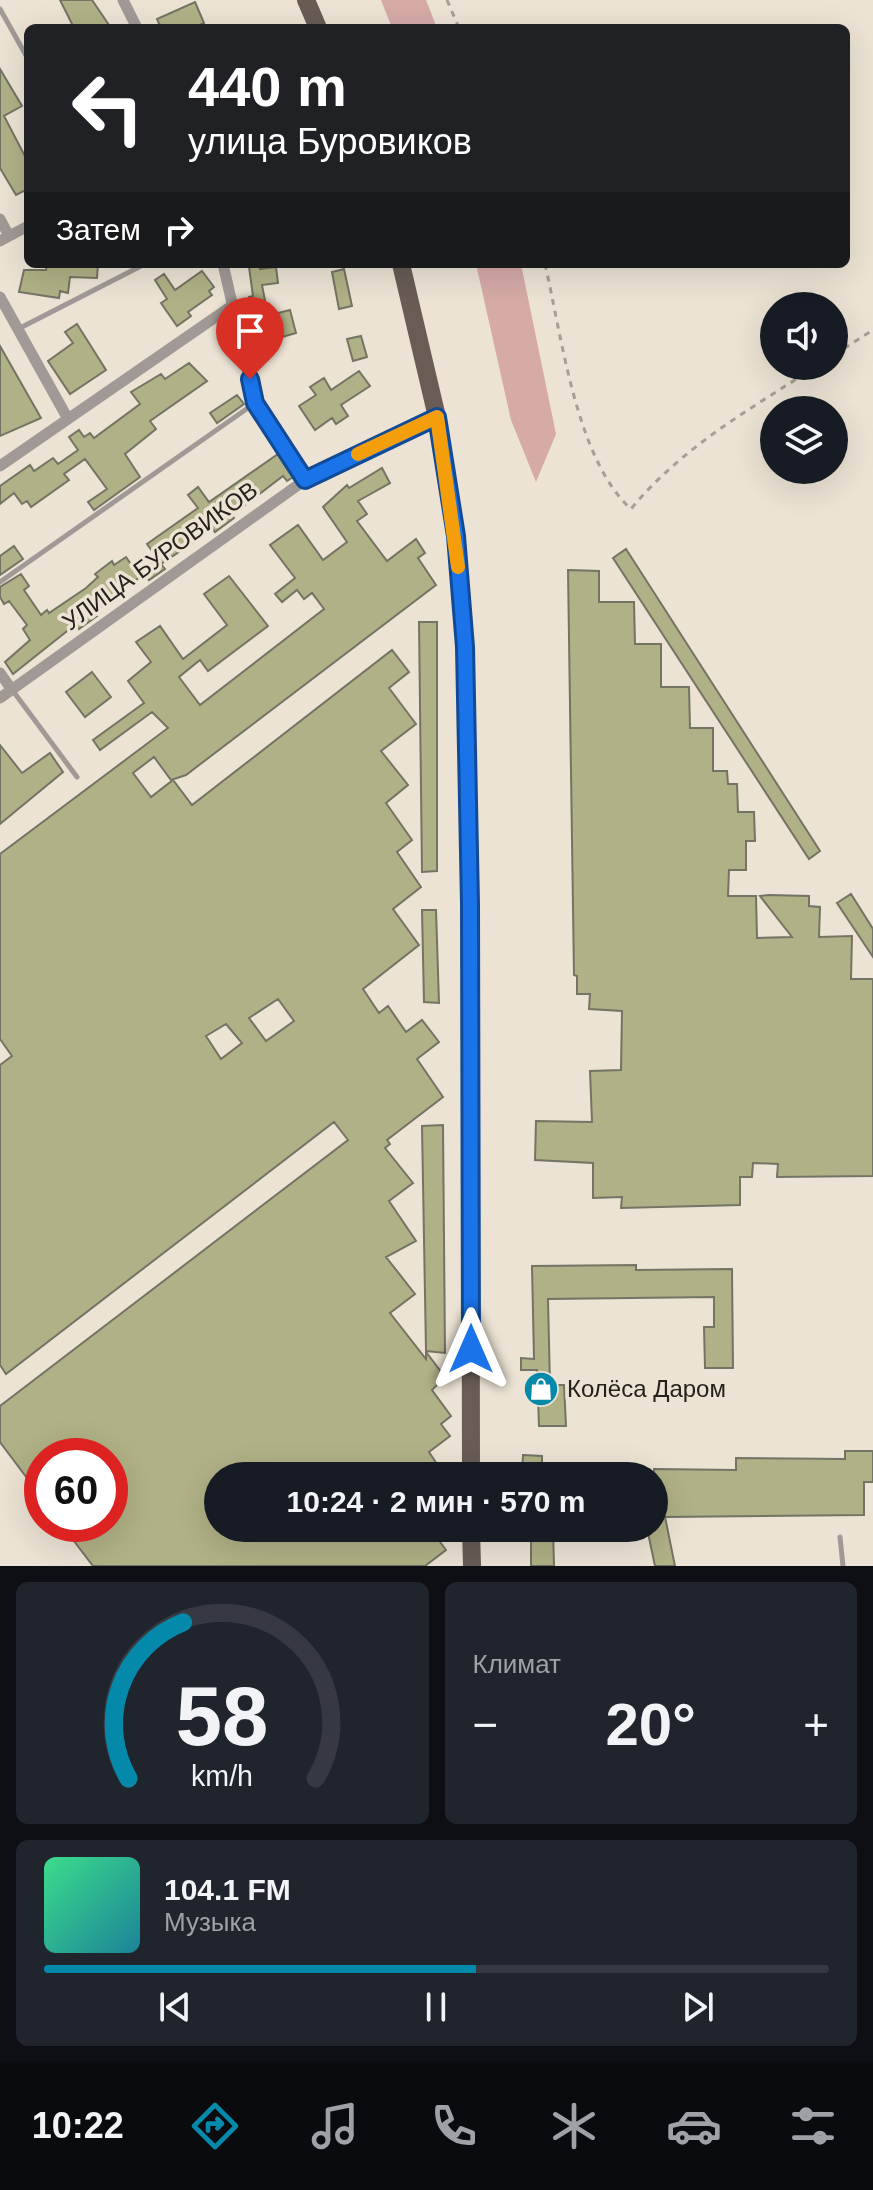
<!DOCTYPE html>
<html lang="ru">
<meta charset="utf-8">
<style>
:root{--surface:#171b24;--page:#20242c;--text:#f1f3f6;--muted:#9ea1a6;--line:#363941;--accent:#0589aa}
body{margin:0;font-family:Arial,sans-serif;background:var(--page);color:var(--text);height:100vh;display:flex;flex-direction:column;font-size:30px;white-space:nowrap}
*{box-sizing:border-box;margin:0}
p{font-size:26px;color:var(--muted)}
.icon{flex:none;width:44px;height:44px;fill:none;stroke:currentColor;stroke-width:2;stroke-linecap:round;stroke-linejoin:round}
.map{position:relative;height:1566px;overflow:hidden}
.details{display:flex;flex-direction:column;gap:16px;padding:16px;background:#0d0f14;flex:1}
.details>*{flex:none}
.banner{position:absolute;left:24px;top:24px;width:826px;height:244px;border-radius:12px;box-shadow:0 8px 32px #0002;background:#202124;color:#fff;overflow:hidden}
.controls{position:absolute;left:760px;top:292px;display:grid;gap:16px}
.controls a{display:grid;place-items:center;width:88px;height:88px;border-radius:50%;background:var(--surface);box-shadow:0 8px 32px #0002;font-size:40px}
.speed{position:absolute;left:24px;top:1438px;display:flex;gap:16px;font-size:40px;font-weight:700;text-align:center}
.speed>*{display:grid;place-content:center;width:104px;height:104px;border-radius:50%;background:var(--surface);box-shadow:0 8px 32px #0002;line-height:1}
.speed .limit{border:12px solid #d22;background:#fff;color:#111}
.pin{position:absolute;display:grid;place-items:center;width:68px;height:68px;color:#fff;margin:-82px -34px;border-radius:50% 50% 50% 0;rotate:-45deg;box-shadow:0 0 8px #0007}
.pin .icon{rotate:45deg}
.me{position:absolute;width:88px;margin:-44px;rotate:0deg;stroke-linejoin:round;filter:drop-shadow(0 0 6px #0008)}
.turn{display:flex;align-items:center;gap:28px;height:168px;padding:0 32px;font-size:36px}
.turn .icon{width:104px;height:104px;stroke-width:2.5}
.turn b{display:block;font-size:56px;line-height:68px}
.then{display:flex;align-items:center;height:76px;padding:0 32px;background:#0003;gap:16px;font-size:30px}
.big{font-size:60px;font-weight:700;line-height:1.1}
.details .widget{flex:1;display:flex;flex-direction:column;justify-content:center;gap:12px;min-width:0;padding:0 28px;border-radius:12px;background:var(--page)}
.details .dial{align-items:center;gap:0}
.dial svg{height:208px;overflow:visible;fill:none;stroke:var(--line);stroke-width:7;stroke-linecap:round;text-anchor:middle}
.dial text{fill:var(--text);stroke:none}
.song{display:flex;align-items:center;gap:24px}
.cover{width:96px;height:96px;border-radius:12px;background:linear-gradient(135deg,hsl(150 70% 55%),hsl(190 70% 35%))}
.played{height:8px;border-radius:4px;background:linear-gradient(90deg,var(--accent) 55%,var(--line) 55%)}
.keys{display:flex;justify-content:space-around;direction:ltr}
.heat{display:flex;justify-content:space-between;align-items:center;font-size:44px;direction:ltr}
.details .tiles{flex:1;display:grid;gap:16px;grid-template-columns:1fr 1fr}
.widget:last-child{grid-column:span 2}
.trip{position:absolute;left:204px;top:1462px;width:464px;height:80px;border-radius:40px;background:var(--surface);box-shadow:0 8px 32px #0002;font-weight:700;line-height:80px;text-align:center}
.tabs{display:flex;height:128px;justify-content:space-around;align-items:center;background:#090b0e;color:var(--muted)}
.tabs .icon{width:56px;height:56px}
.tabs .current{color:var(--accent)}
.tabs b{font-size:36px;color:var(--text)}
.map>svg:first-child{display:block}
.green{fill:#d5aaa7}
.building{fill:#b0b186;stroke:#737464;stroke-width:2;fill-rule:evenodd}
.lines{fill:none;stroke-linecap:round;stroke-linejoin:round}
.path{stroke:#a69f93;stroke-width:3;stroke-dasharray:6 6;stroke-linecap:butt}
.service{stroke:#a09995;stroke-width:5}
.minor{stroke:#a09995;stroke-width:11}
.primary{stroke:#685c55;stroke-width:18}
.route-casing{stroke:#114b97;stroke-width:20}
.route{stroke:#1a73e8;stroke-width:14}
.slow{stroke:#f59e0b;stroke-width:14}
.labels{text-anchor:middle;stroke-width:7;stroke-linejoin:round;paint-order:stroke}
.street-label{font-size:24px;fill:#25211c;stroke:#ece3d4}
.poi-label{font-size:24px;fill:#25211c;stroke:#ece3d4;text-anchor:start}
</style>
<div class="map">
<svg width="873" height="1566" viewBox="0 0 873 1566">
<rect width="100%" height="100%" fill="#ece3d4"/>
<path class="green" d="M381 0H426L437 28H392Z
M476 264H521L556 434 536 482 511 420Z"/>
<path class="building" d="M60 0H92L111 28H74Z
M195 2 204 23 193 28H161L157 19Z
M0 69 22 106 4 116 28 162V189L16 195 0 168Z
M47 264H98L97 278 70 277 68 293 60 291 59 298 19 292 24 270H46Z
M260 266V269L276 267 278 283 262 285 266 306 250 308 249 297 253 296 249 267Z
M344 269 352 306 339 309 332 272Z
M202 271 214 287 209 291 212 295 188 312 191 316 177 326 161 303 167 299 155 280 164 274 175 290Z
M290 310 296 333 268 341 262 317Z
M77 324 106 370 70 394 48 361 73 343 65 332Z
M361 336 367 357 353 361 347 339Z
M0 346 41 418 0 436Z
M189 363 207 381 150 421 156 429 125 454 140 477 94 510 88 502 107 489 85 459 64 474 69 480 31 507 27 501 22 504 14 493 0 504V486L30 465 34 471 53 458 58 464 78 450 69 437 79 430 84 437 90 433 94 438 140 404 131 392 161 374 165 379Z
M359 371 370 386 341 405 348 416 336 424 332 418 315 430 299 406 316 395 310 387 324 378 331 390Z
M237 395 244 404 217 423 210 413Z
M278 454 293 477 287 481 283 476 232 515 234 518 215 532 205 518 187 531 194 542 161 564 165 569 149 580 141 569 157 558 147 544 198 508 188 495 198 487 209 502Z
M382 468 390 483 358 501 367 514 357 521 387 561 416 539 425 553 418 558 436 585 186 775 171 780 154 757 133 773 151 797 173 780 192 805 392 650 409 672 389 688 416 724 381 751 408 785 386 803 412 840 397 852 421 887 393 909 419 945 363 989 379 1013 388 1006 406 1032 422 1020 439 1042 417 1059 443 1097 387 1140 390 1144 385 1148 413 1183 389 1201 416 1241 386 1257 415 1294 390 1313 426 1359V1352L445 1377 432 1390 451 1416 441 1424 450 1436 429 1452 445 1476H218V1528H453L438 1539 446 1550 425 1566H93L61 1524H110V1456H42V1498L0 1442V1406L348 1140 334 1122 6 1374 0 1365V1065L12 1056 0 1039V854L168 728 152 712 100 750 93 740 144 703 128 681 151 662 136 642 160 626 183 659 227 625 204 594 229 576 268 626 208 671 200 660 179 677 200 705 324 609 312 593 304 599 297 590 282 602 275 594 295 578 270 545 298 525 323 560 347 542 323 507 347 485 349 488ZM278 999 294 1021 266 1041 249 1018ZM226 1024 242 1043 221 1059 206 1036Z
M14 546 23 559 0 575V556Z
M626 549 820 851 809 859 613 558Z
M126 557 140 577 94 612 97 616 79 629 76 624 13 674 5 662 30 640 23 629 27 625 9 601 4 604 0 597V587L21 574 29 586 24 590 41 615 47 610 49 613 86 588 98 577 95 574 112 561 114 565Z
M568 570 599 571V602H634L635 644H661V687H689L690 728H713V771H727L728 784H737L738 812H754L755 841H746V870H729L728 896H756L757 938 792 937 760 896 769 895 809 896V906L820 907 819 937 852 936 851 979H873V1176L777 1177 778 1164 753 1163 752 1177H740V1205L621 1208 622 1197 593 1198V1163L535 1160 536 1121 592 1122 590 1071 621 1070 622 1011 589 1009 590 994H577V976L574 975Z
M419 622H437V871L422 872Z
M92 672 111 697 85 717 66 692Z
M0 745 22 773 50 753 63 772 0 824Z
M851 894 873 929V957L837 903Z
M422 910H436L439 1003 424 1002Z
M443 1125 445 1353 426 1351 422 1126Z
M636 1265V1270L732 1269 733 1368H705L704 1327H714V1297L548 1299 550 1385H564L566 1426H539L537 1370H521V1358L534 1359 532 1266Z
M845 1451H873V1482H864V1515L665 1517 675 1566H655L647 1528H654V1469L736 1470V1458L845 1459Z
M523 1455 542 1456V1476H522Z
M531 1528H553L554 1566H531Z"/>
<g class="lines">
<path class="path" d="M447 0 459 28
M545 264C562 337 576 459 631 509 682 447 750 409 817 366
M834 355 873 330"/>
<path class="service" d="M0 9 28 59
M18 329 145 264
M0 582 255 403
M13 691 77 777
M840 1537 843 1566"/>
<path class="minor" d="M123 0 137 28
M0 219 9 236
M0 241 28 226
M223 264 255 403 305 480
M0 297 68 419
M0 466 233 305
M0 673 12 690
M0 698 305 480 437 417"/>
<path class="primary" d="M306 0 318 28
M401 264 437 417 456 536 465 647 470 904 471 1476
M471 1528 472 1566"/>
</g>
<g class="lines">
<g class="route-casing">
<path id="route" d="M250 379 255 403 305 480 437 417 456 536 465 647 470 904 471 1349"/>
</g>
<use href="#route" class="route"/>
<path class="slow" d="M358 454 437 417 458 567"/>
</g>
<defs>
<g id="shop-disc" transform="scale(1.8)"><circle r="9.5" fill="#0589aa" stroke="#ece3d4"/><path d="M-5-2.5h2.3a2.7 3.5 0 0 1 5.4 0H5L5.5 6h-11ZM-1.5-2.5h3a1.5 2.3 0 0 0-3 0Z" fill="#fff"/></g>
</defs>
<g fill-rule="evenodd">
<use href="#shop-disc" x="541" y="1389"/>
</g>
<g class="labels">
<g class="street-label">
<text transform="translate(160 556) rotate(-36)" y="8">УЛИЦА БУРОВИКОВ</text>
</g>
<g class="poi-label">
<text x="567" y="1397">Колёса Даром</text>
</g>
</g>
</svg>
<div class="controls">
<a><svg class="icon" aria-label="sound" viewBox="0 0 24 24"><path d="M4 9h4l5-4v14l-5-4H4zM17 9q2 3 0 6"/></svg></a>
<a><svg class="icon" aria-label="layers" viewBox="0 0 24 24"><path d="M12 4l9 5-9 5-9-5zM3 14l9 5 9-5"/></svg></a>
</div>
<div class="speed"><div class="limit">60</div></div>
<div class="pin" style="left:250px;top:379px;background:#d93025"><svg class="icon" aria-label="arrive" viewBox="0 0 24 24"><path d="M6 21V4h12l-3 4 3 4H6"/></svg></div>
<svg class="me" style="left:471px;top:1349px" viewBox="-20 -20 40 40"><path d="M0-17L14 15 0 8-14 15z" fill="#1a73e8" stroke="#fff" stroke-width="4"/></svg>
<div class="trip">10:24 · 2 мин · 570 m</div>
<div class="banner">
<div class="turn"><svg class="icon" aria-label="left" viewBox="0 0 24 24"><path d="M17 20v-9H6M10 6l-5 5 5 5"/></svg><div><b>440 m</b>улица Буровиков</div></div>
<div class="then">Затем<svg class="icon" aria-label="right" viewBox="0 0 24 24"><path d="M7 20v-9h11M14 6l5 5-5 5"/></svg></div>
</div>
</div>
<section class="details">
<div class="tiles">
<div class="widget dial"><svg viewBox="0 0 100 80">
<path d="M14 69A42 42 0 1 1 86 69"/>
<path d="M14 69A42 42 0 0 1 35 9" stroke="#0589aa"/>
<text x="50" y="56" font-size="32" font-weight="700">58</text>
<text x="50" y="72" font-size="11">km/h</text>
</svg></div>
<div class="widget"><p>Климат</p>
<div class="heat"><a>−</a><b class="big">20°</b><a>+</a></div>
</div>
<div class="widget">
<div class="song"><i class="cover"></i><div><b>104.1 FM</b><p>Музыка</p></div></div>
<div class="played"></div>
<div class="keys"><svg class="icon" aria-label="previous" viewBox="0 0 24 24"><path d="M18 5L8 12l10 7zM5 5v14"/></svg><svg class="icon" aria-label="pause" viewBox="0 0 24 24"><path d="M8 5v14M16 5v14"/></svg><svg class="icon" aria-label="next" viewBox="0 0 24 24"><path d="M6 5l10 7-10 7zM19 5v14"/></svg></div>
</div>
</div>
</section>
<nav class="tabs">
<b>10:22</b>
<svg class="icon current" aria-label="directions" viewBox="0 0 24 24"><path d="M12 3l9 9-9 9-9-9zM9 14v-3h6M13 9l2 2-2 2"/></svg>
<svg class="icon" aria-label="music" viewBox="0 0 24 24"><path d="M9 18V5l10-2v13"/><circle cx="6" cy="18" r="3"/><circle cx="16" cy="16" r="3"/></svg>
<svg class="icon" aria-label="phone" viewBox="0 0 24 24"><path d="M5 4h4l2 5-3 2q2 4 5 5l2-3 5 2v4C11 20 4 13 5 4z"/></svg>
<svg class="icon" aria-label="climate" viewBox="0 0 24 24"><path d="M12 3v18M4 7l16 10M4 17L20 7"/></svg>
<svg class="icon" aria-label="car" viewBox="0 0 24 24"><path d="M5 17H2v-5l4-1 3-4h7l3 4 3 1v5h-3M9 17h6M6 11h13"/><circle cx="7" cy="17" r="2"/><circle cx="17" cy="17" r="2"/></svg>
<svg class="icon" aria-label="filters" viewBox="0 0 24 24"><path d="M4 7h16M4 17h16"/><circle cx="9" cy="7" r="2"/><circle cx="15" cy="17" r="2"/></svg>
</nav>
